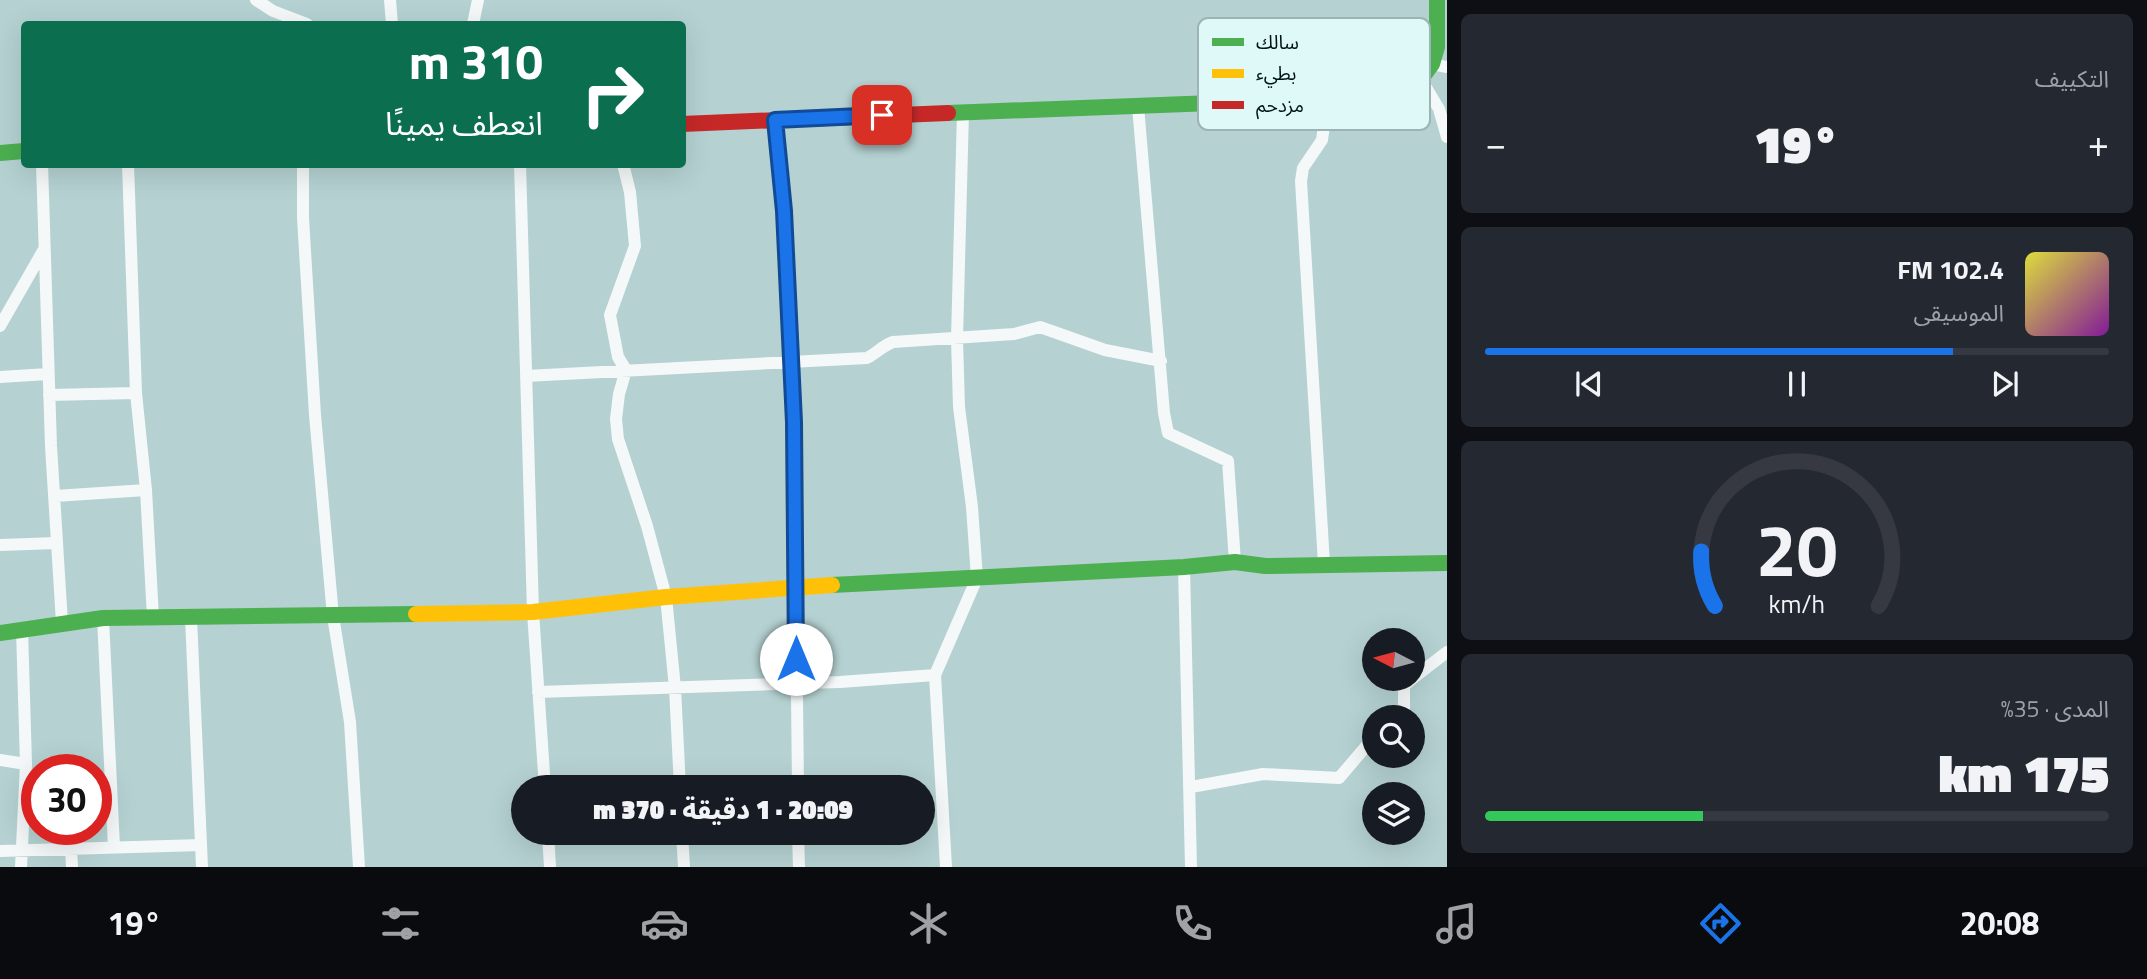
<!DOCTYPE html>
<html lang="ar">
<meta charset="utf-8">
<style>
:root{--surface:#171b24;--page:#242831;--text:#f1f3f6;--muted:#9ea1a6;--line:#363941;--accent:#1a73e8}
body{margin:0;font-family:"Titillium Web","Noto Sans Arabic",sans-serif;background:var(--page);color:var(--text);direction:rtl;height:100vh;display:flex;flex-direction:column;font-size:26px;white-space:nowrap}
*{box-sizing:border-box;margin:0}
p{font-size:23px;color:var(--muted)}
.icon{flex:none;width:38px;height:38px;fill:none;stroke:currentColor;stroke-width:2;stroke-linecap:round;stroke-linejoin:round}
.map{position:relative;flex:1;overflow:hidden;direction:ltr}
.sheet{display:flex;flex-direction:column;gap:14px;padding:14px;background:#0d0f14;width:700px}
.sheet>*{flex:none}
.banner{position:absolute;left:21px;top:21px;width:665px;height:147px;border-radius:7px;box-shadow:0 7px 28px #0002;direction:rtl;background:#0b6e4f;color:#fff;overflow:hidden}
.needle{width:46px;rotate:276deg}
.fabs{position:absolute;left:1362px;top:628px;display:grid;gap:14px}
.fabs a{display:grid;place-items:center;width:63px;height:63px;border-radius:50%;background:var(--surface);box-shadow:0 7px 28px #0002;font-size:35px}
.speed{position:absolute;left:21px;top:754px;display:flex;gap:14px;font-size:35px;font-weight:700;text-align:center}
.speed>*{display:grid;place-content:center;width:91px;height:91px;border-radius:50%;background:var(--surface);box-shadow:0 7px 28px #0002;line-height:1}
.speed .limit{border:10px solid #d22;background:#fff;color:#111}
.pin{position:absolute;display:grid;place-items:center;width:60px;height:60px;color:#fff;margin:-30px;border-radius:14px;box-shadow:0 4px 10px #0006}
.me{position:absolute;width:77px;margin:-38px;rotate:0deg;stroke-linejoin:round;filter:drop-shadow(0 0 5px #0008)}
.turn{display:flex;align-items:center;gap:24px;height:147px;padding:0 28px;font-size:32px}
.turn .icon{width:91px;height:91px;stroke-width:2.5}
.turn b{display:block;font-size:49px;line-height:60px}
.big{font-size:52px;font-weight:800;line-height:1.1}
.sheet .widget{flex:1;display:flex;flex-direction:column;justify-content:center;gap:10px;min-width:0;padding:0 24px;border-radius:10px;background:var(--page)}
.sheet .dial{align-items:center;gap:0}
.dial svg{height:182px;overflow:visible;fill:none;stroke:var(--line);stroke-width:7;stroke-linecap:round;text-anchor:middle}
.dial text{fill:var(--text);stroke:none}
.song{display:flex;align-items:center;gap:21px}
.cover{width:84px;height:84px;border-radius:10px;background:linear-gradient(135deg,hsl(60 70% 55%),hsl(290 70% 35%))}
.played{height:7px;border-radius:4px;background:linear-gradient(90deg,var(--accent) 75%,var(--line) 75%)}
.keys{display:flex;justify-content:space-around;direction:ltr}
.heat{display:flex;justify-content:space-between;align-items:center;font-size:38px;direction:ltr}
.charge{height:10px;border-radius:5px;background:linear-gradient(90deg,#34c759 35%,var(--line) 0)}
.trip{position:absolute;left:511px;top:775px;width:424px;height:70px;border-radius:35px;background:var(--surface);box-shadow:0 7px 28px #0002;font-weight:800;line-height:70px;text-align:center;direction:rtl}
.tab-bar{display:flex;height:112px;justify-content:space-around;align-items:center;background:#090b0e;color:var(--muted)}
.tab-bar .icon{width:49px;height:49px}
.tab-bar .selected{color:var(--accent)}
.tab-bar b{font-size:32px;color:var(--text)}
main{display:flex;flex:1;min-height:0}
.map>svg:first-child{display:block}
.lines{fill:none;stroke-linecap:round;stroke-linejoin:round}
.street{stroke:#f4f8f8;stroke-width:12}
.fast{stroke:#4caf50;stroke-width:16}
.slow{stroke:#ffc107;stroke-width:16}
.jam{stroke:#c62828;stroke-width:16}
.route-casing{stroke:#114b97;stroke-width:18}
.route{stroke:#1a73e8;stroke-width:12}
.key{fill:#def9f8;stroke:#9cb4b3;stroke-width:2}
.key-label{font-size:19px;fill:#011313}
</style>
<main>
<section class="sheet">
<div class="widget"><p>التكييف</p>
<div class="heat"><a>−</a><b class="big">19°</b><a>+</a></div>
</div>
<div class="widget">
<div class="song"><i class="cover"></i><div><b>102.4 FM</b><p>الموسيقى</p></div></div>
<div class="played"></div>
<div class="keys"><svg class="icon" aria-label="previous" viewBox="0 0 24 24"><path d="M18 5L8 12l10 7zM5 5v14"/></svg><svg class="icon" aria-label="pause" viewBox="0 0 24 24"><path d="M8 5v14M16 5v14"/></svg><svg class="icon" aria-label="next" viewBox="0 0 24 24"><path d="M6 5l10 7-10 7zM19 5v14"/></svg></div>
</div>
<div class="widget dial"><svg viewBox="0 0 100 80">
<path d="M14 69A42 42 0 1 1 86 69"/>
<path d="M14 69A42 42 0 0 1 8 45" stroke="#1a73e8"/>
<text x="50" y="56" font-size="32" font-weight="700">20</text>
<text x="50" y="72" font-size="11">km/h</text>
</svg></div>
<div class="widget"><p>المدى · 35%</p><b class="big">175 km</b><div class="charge"></div></div>
</section>
<div class="map">
<svg width="1447" height="867" viewBox="0 0 1447 867">
<rect width="100%" height="100%" fill="#b5d1d1"/>
<g class="lines">
<path class="street" d="M256 0 273 11 307 24
M390 0 392 24
M473 24 478 0
M1432 64 1447 67
M1421 79 1439 109 1447 137
M1138 106 1164 413 1168 433 1228 461 1235 562
M774 120 784 211 794 422 798 788
M42 164 51 446 62 623
M128 164 136 393 146 490 153 617
M303 164V218L315 415 333 616 350 722 359 867
M520 164 533 612 545 788
M623 164 630 192 635 246 610 315 618 357 626 370 619 394 616 419 618 439 647 526 666 597 675 688 680 788
M0 326 43 251
M526 376 867 358C877 353 882 346 893 342L1014 334 1040 327 1105 350 1161 361
M0 377 48 374
M49 395 136 393
M55 496 146 490
M0 545 57 543
M1324 564 1301 181 1303 168 1322 140 1328 98
M1184 567 1191 867
M103 618 114 847
M191 618 202 867
M1412 679 1447 652
M538 692 840 682 935 675
M1401 718 1404 715V686L1412 679
M0 760 26 764
M1191 787 1263 774 1339 778 1374 737
M548 833 550 867
M682 833 684 867
M798 833 799 867
M71 848 72 867
M0 851 201 845
M21 867 26 764 22 629
M946 867 935 675 977 578 972 507 959 407 957 339 963 112"/>
<path class="fast" d="M948 113 1315 99 1401 89 1421 79 1432 64 1437 47V0
M0 153 24 151
M832 585 1184 567 1235 562 1265 566 1447 563
M0 633 103 618 416 614"/>
<path class="slow" d="M416 614 533 612 666 597 832 585"/>
<path class="jam" d="M682 124 948 113"/>
</g>
<g class="lines">
<g class="route-casing">
<path id="route" d="M796 659 794 422 784 211 775 120 882 115"/>
</g>
<use href="#route" class="route"/>
</g>
<rect x="1198" y="18" width="232" height="112" rx="10" class="key"/>
<rect x="1212" y="38" width="32" height="8" fill="#4caf50"/>
<rect x="1212" y="69" width="32" height="9" fill="#ffc107"/>
<rect x="1212" y="101" width="32" height="8" fill="#c62828"/>
<g class="key-label">
<text x="1256" y="49">سالك</text>
<text x="1256" y="80">بطيء</text>
<text x="1256" y="112">مزدحم</text>
</g>
</svg>
<div class="fabs">
<a><svg class="needle" viewBox="-14 -14 28 28"><path d="M0-13l5 13h-10z" fill="#e53935"/><path d="M0 13l5-13h-10z" fill="#9ea1a6"/></svg></a>
<a><svg class="icon" aria-label="search" viewBox="0 0 24 24"><circle cx="10" cy="10" r="6"/><path d="M15 15l6 6"/></svg></a>
<a><svg class="icon" aria-label="layers" viewBox="0 0 24 24"><path d="M12 4l9 5-9 5-9-5zM3 14l9 5 9-5"/></svg></a>
</div>
<div class="speed"><div class="limit">30</div></div>
<div class="pin" style="left:882px;top:115px;background:#d93025"><svg class="icon" aria-label="arrive" viewBox="0 0 24 24"><path d="M6 21V4h12l-3 4 3 4H6"/></svg></div>
<svg class="me" style="left:796px;top:659px" viewBox="-20 -20 40 40"><circle r="19" fill="#fff"/><path d="M0-13L10 11 0 6-10 11z" fill="#1a73e8"/></svg>
<div class="trip">20:09 · 1 دقيقة · 370 m</div>
<div class="banner">
<div class="turn"><svg class="icon" aria-label="right" viewBox="0 0 24 24"><path d="M7 20v-9h11M14 6l5 5-5 5"/></svg><div><b>310 m</b>انعطف يمينًا</div></div>
</div>
</div>
</main>
<nav class="tab-bar">
<b>20:08</b>
<svg class="icon selected" aria-label="directions" viewBox="0 0 24 24"><path d="M12 3l9 9-9 9-9-9zM9 14v-3h6M13 9l2 2-2 2"/></svg>
<svg class="icon" aria-label="music" viewBox="0 0 24 24"><path d="M9 18V5l10-2v13"/><circle cx="6" cy="18" r="3"/><circle cx="16" cy="16" r="3"/></svg>
<svg class="icon" aria-label="phone" viewBox="0 0 24 24"><path d="M5 4h4l2 5-3 2q2 4 5 5l2-3 5 2v4C11 20 4 13 5 4z"/></svg>
<svg class="icon" aria-label="climate" viewBox="0 0 24 24"><path d="M12 3v18M4 7l16 10M4 17L20 7"/></svg>
<svg class="icon" aria-label="car" viewBox="0 0 24 24"><path d="M5 17H2v-5l4-1 3-4h7l3 4 3 1v5h-3M9 17h6M6 11h13"/><circle cx="7" cy="17" r="2"/><circle cx="17" cy="17" r="2"/></svg>
<svg class="icon" aria-label="filters" viewBox="0 0 24 24"><path d="M4 7h16M4 17h16"/><circle cx="9" cy="7" r="2"/><circle cx="15" cy="17" r="2"/></svg>
<b>19°</b>
</nav>
